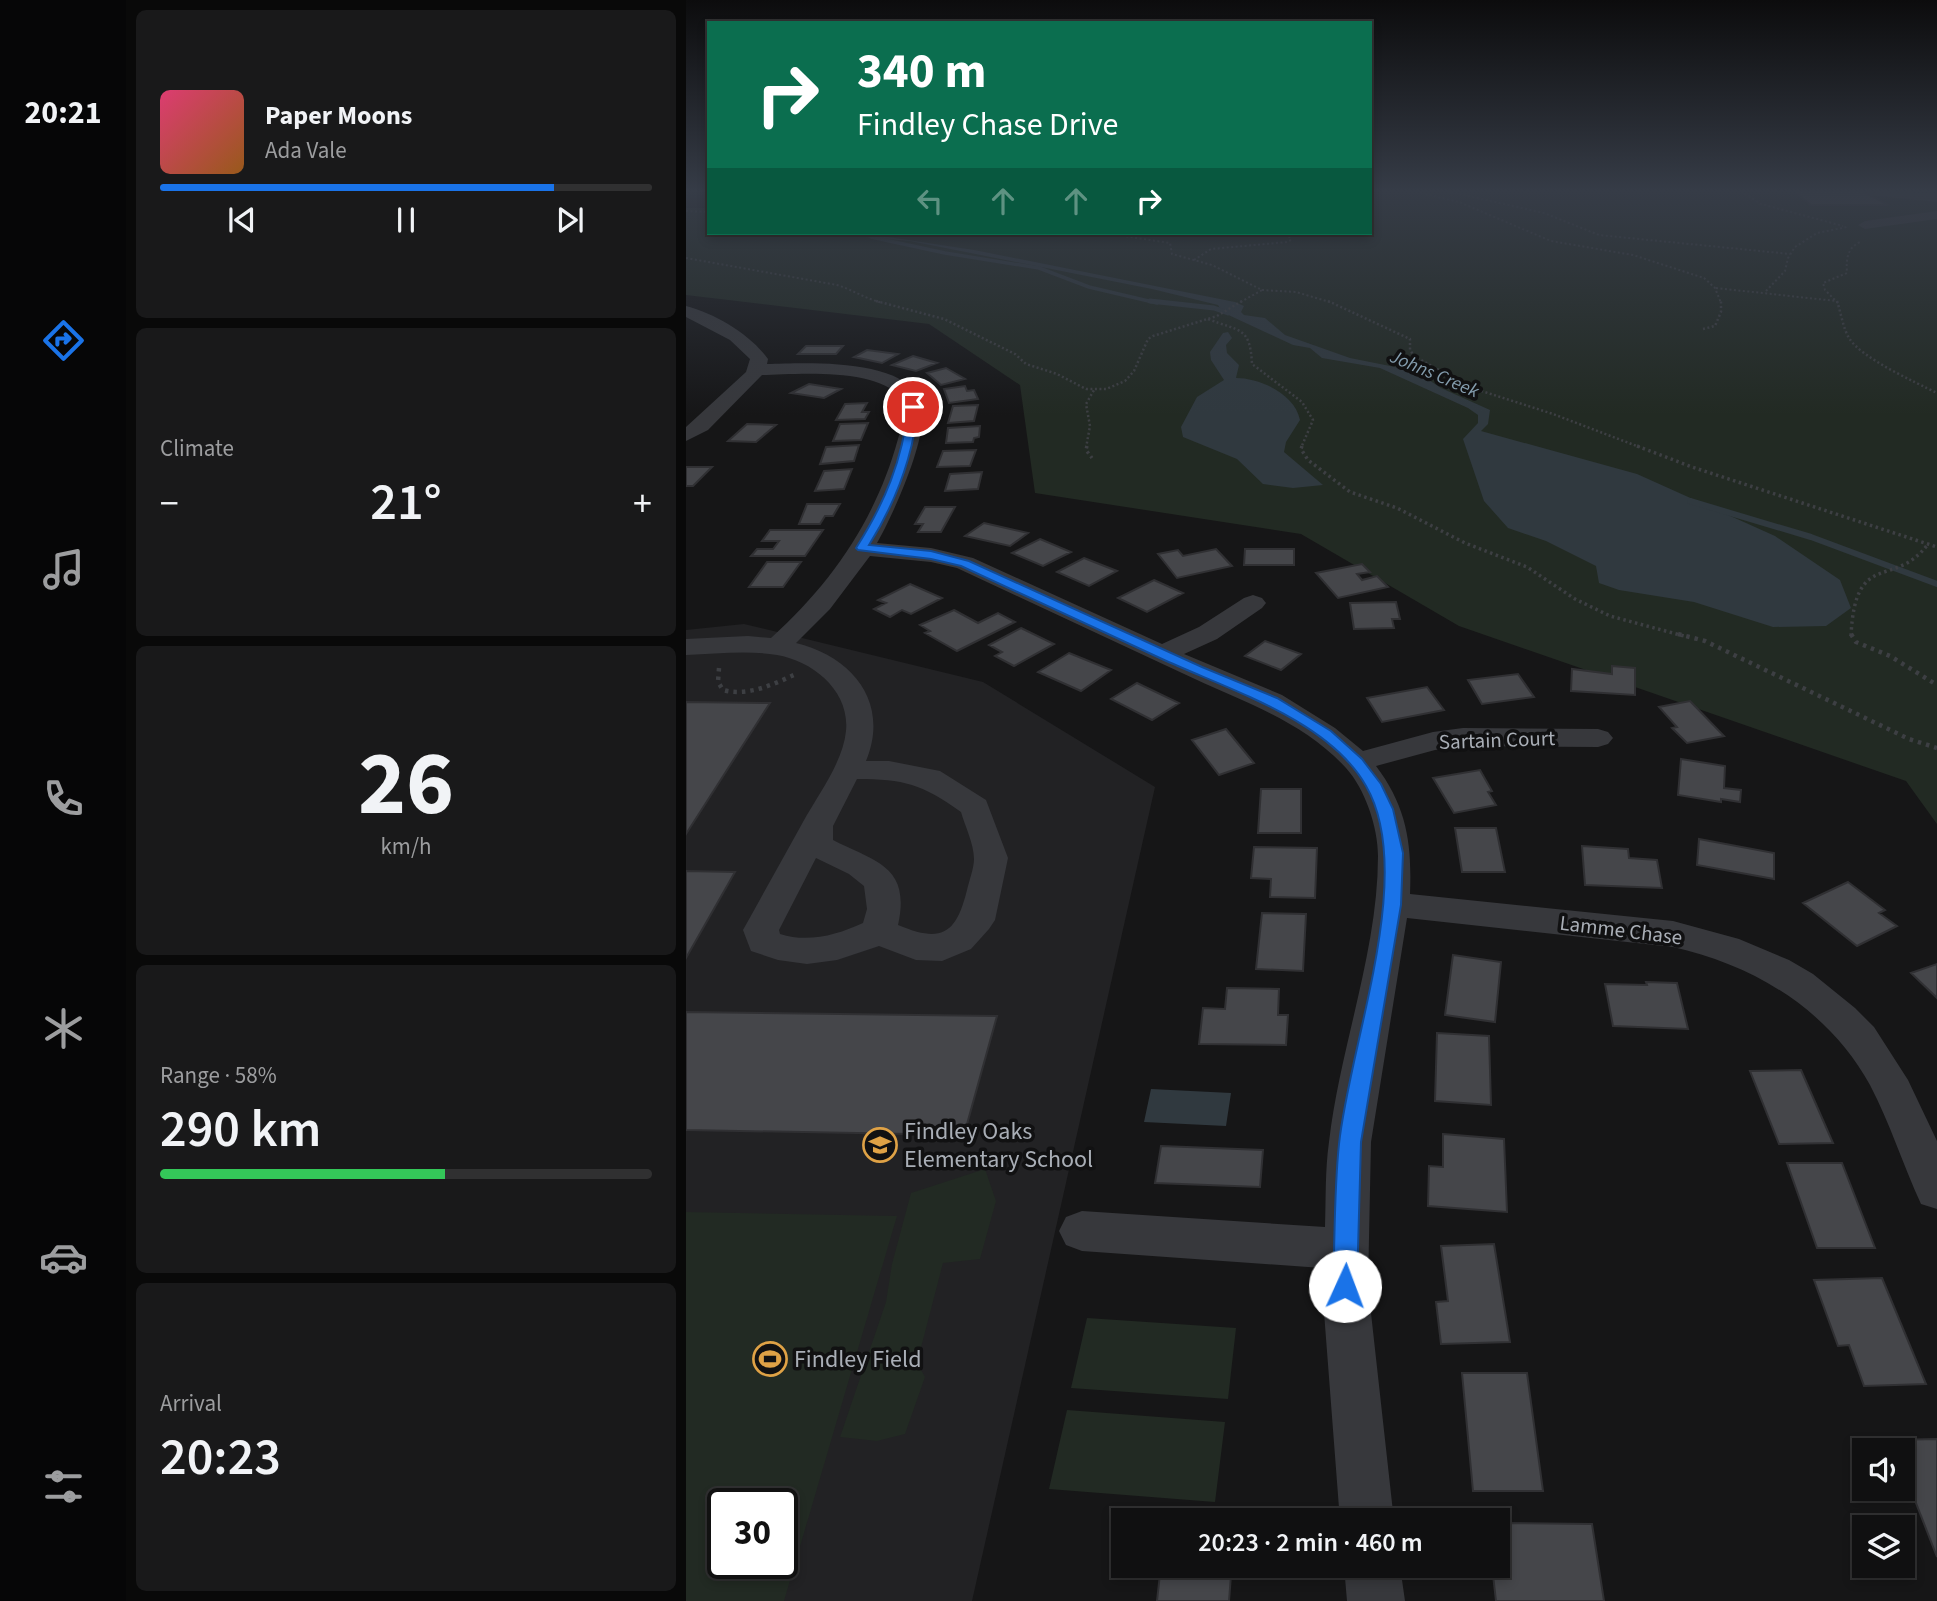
<!DOCTYPE html>
<meta charset="utf-8">
<style>
:root{--surface:#101011;--page:#19191a;--text:#f1f3f6;--muted:#9c9d9f;--line:#303031;--accent:#1a73e8}
body{margin:0;font-family:"Source Sans 3",sans-serif;background:var(--page);color:var(--text);height:100vh;display:flex;flex-direction:column;font-size:26px;white-space:nowrap}
*{box-sizing:border-box;margin:0}
p{font-size:23px;color:var(--muted)}
.icon{flex:none;width:38px;height:38px;fill:none;stroke:currentColor;stroke-width:2;stroke-linecap:round;stroke-linejoin:round}
.map{position:relative;flex:1;overflow:hidden}
.details{display:flex;flex-direction:column;gap:10px;padding:10px;background:#090909;width:560px}
.details>*{flex:none}
.top-card{position:absolute;left:21px;top:21px;width:665px;height:214px;border-radius:0px;box-shadow:0 4px 10px #0003,0 0 0 2px var(--line);background:#0b6e4f;color:#fff;overflow:hidden}
.buttons{position:absolute;left:1166px;top:1438px;display:grid;gap:14px}
.buttons a{display:grid;place-items:center;width:63px;height:63px;border-radius:0px;background:var(--surface);box-shadow:0 4px 10px #0003,0 0 0 2px var(--line);font-size:35px}
.speed{position:absolute;left:21px;top:1488px;display:flex;gap:14px;font-size:35px;font-weight:700;text-align:center}
.speed>*{display:grid;place-content:center;width:91px;height:91px;border-radius:50%;background:var(--surface);box-shadow:0 4px 10px #0003,0 0 0 2px var(--line);line-height:1}
.speed .limit{border:4px solid #111;border-radius:10px;background:#fff;color:#111}
.pin{position:absolute;display:grid;place-items:center;width:60px;height:60px;color:#fff;margin:-30px;border:4px solid #fff;border-radius:50%;box-shadow:0 2px 7px #0007}
.me{position:absolute;width:77px;margin:-38px;rotate:2deg;stroke-linejoin:round;filter:drop-shadow(0 0 5px #0008)}
.turn{display:flex;align-items:center;gap:24px;height:147px;padding:0 35px;font-size:32px}
.turn .icon{width:91px;height:91px;stroke-width:2.5}
.turn b{display:block;font-size:49px;line-height:60px}
.lanes{display:flex;align-items:center;height:66px;padding:0 35px;background:#0003;justify-content:center;gap:35px;direction:ltr}
.lanes .off{opacity:.35}
.big{font-size:52px;font-weight:600;line-height:1.1}
.details .widget{flex:1;display:flex;flex-direction:column;justify-content:center;gap:10px;min-width:0;padding:0 24px;border-radius:10px;background:var(--page)}
.details .dial{align-items:center;gap:0}
.dial b{font-size:91px;line-height:1}
.song{display:flex;align-items:center;gap:21px}
.cover{width:84px;height:84px;border-radius:10px;background:linear-gradient(135deg,hsl(340 70% 55%),hsl(30 70% 35%))}
.played{height:7px;border-radius:4px;background:linear-gradient(90deg,var(--accent) 80%,var(--line) 80%)}
.keys{display:flex;justify-content:space-around;direction:ltr}
.heat{display:flex;justify-content:space-between;align-items:center;font-size:38px;direction:ltr}
.charge{height:10px;border-radius:5px;background:linear-gradient(90deg,#34c759 58%,var(--line) 0)}
.trip{position:absolute;left:425px;top:1508px;width:399px;height:70px;border-radius:0px;background:var(--surface);box-shadow:0 4px 10px #0003,0 0 0 2px var(--line);font-weight:600;line-height:70px;text-align:center}
main{display:flex;flex:1;min-height:0}
.menu{display:flex;flex-direction:column;width:126px;justify-content:space-around;align-items:center;background:#060607;color:var(--muted)}
.menu .icon{width:49px;height:49px}
.menu .active{color:var(--accent)}
.menu b{font-size:32px;color:var(--text)}
.map>svg:first-child{display:block}
.built{fill:#222224;fill-rule:evenodd}
.green{fill:#222a23;fill-rule:evenodd}
.water{fill:#30393f}
.lines{fill:none;stroke-linecap:round;stroke-linejoin:round}
.stream-far2{stroke:#30393f;stroke-width:3.5}
.stream-far1{stroke:#30393f;stroke-width:5}
.stream{stroke:#30393f;stroke-width:6}
.building{fill:#45464a;stroke:#303033;stroke-width:2}
.path-far3{stroke:#3d3f43;stroke-width:2;stroke-dasharray:2 2.5;stroke-linecap:butt}
.path-far2{stroke:#3d3f43;stroke-width:2.5;stroke-dasharray:2 2.5;stroke-linecap:butt}
.path-far1{stroke:#3d3f43;stroke-width:3.5;stroke-dasharray:2.5 3.5;stroke-linecap:butt}
.path{stroke:#3d3f43;stroke-width:4.5;stroke-dasharray:3.5 5;stroke-linecap:butt}
.minor{fill:#37383c;fill-rule:evenodd}
.route{fill:#1a73e8;stroke:#114b97;stroke-width:2}
.labels{text-anchor:middle;stroke-width:7;stroke-linejoin:round;paint-order:stroke}
.far-water-label{font-size:19px;font-style:italic;fill:#849dae;stroke:#111112}
.street-label{font-size:21px;fill:#a9aeb6;stroke:#111112}
.near-poi-label{font-size:24px;fill:#a9aeb6;stroke:#111112;text-anchor:start}
</style>
<main>
<nav class="menu">
<b>20:21</b>
<svg class="icon active" aria-label="directions" viewBox="0 0 24 24"><path d="M12 3l9 9-9 9-9-9zM9 14v-3h6M13 9l2 2-2 2"/></svg>
<svg class="icon" aria-label="music" viewBox="0 0 24 24"><path d="M9 18V5l10-2v13"/><circle cx="6" cy="18" r="3"/><circle cx="16" cy="16" r="3"/></svg>
<svg class="icon" aria-label="phone" viewBox="0 0 24 24"><path d="M5 4h4l2 5-3 2q2 4 5 5l2-3 5 2v4C11 20 4 13 5 4z"/></svg>
<svg class="icon" aria-label="climate" viewBox="0 0 24 24"><path d="M12 3v18M4 7l16 10M4 17L20 7"/></svg>
<svg class="icon" aria-label="car" viewBox="0 0 24 24"><path d="M5 17H2v-5l4-1 3-4h7l3 4 3 1v5h-3M9 17h6M6 11h13"/><circle cx="7" cy="17" r="2"/><circle cx="17" cy="17" r="2"/></svg>
<svg class="icon" aria-label="filters" viewBox="0 0 24 24"><path d="M4 7h16M4 17h16"/><circle cx="9" cy="7" r="2"/><circle cx="15" cy="17" r="2"/></svg>
</nav>
<section class="details">
<div class="widget">
<div class="song"><i class="cover"></i><div><b>Paper Moons</b><p>Ada Vale</p></div></div>
<div class="played"></div>
<div class="keys"><svg class="icon" aria-label="previous" viewBox="0 0 24 24"><path d="M18 5L8 12l10 7zM5 5v14"/></svg><svg class="icon" aria-label="pause" viewBox="0 0 24 24"><path d="M8 5v14M16 5v14"/></svg><svg class="icon" aria-label="next" viewBox="0 0 24 24"><path d="M6 5l10 7-10 7zM19 5v14"/></svg></div>
</div>
<div class="widget"><p>Climate</p>
<div class="heat"><a>−</a><b class="big">21°</b><a>+</a></div>
</div>
<div class="widget dial"><b>26</b><p>km/h</p></div>
<div class="widget"><p>Range · 58%</p><b class="big">290 km</b><div class="charge"></div></div>
<div class="widget"><p>Arrival</p><b class="big">20:23</b></div>
</section>
<div class="map">
<svg width="1251" height="1601" viewBox="0 0 1251 1601">
<rect width="100%" height="100%" fill="#161617"/>
<path class="built" d="M58 624 297 682 469 787 286 1601H0V630ZM37 1503H96V1563H37Z"/>
<path class="green" d="M684 191H1251V824L1220 781 773 626 615 534 349 493 334 385 243 324 0 295V208H23V233H684Z
M299 1169 310 1201 294 1259 257 1263 231 1363 239 1377 219 1434 191 1441 154 1437 200 1302 206 1264 225 1193Z
M0 1212 211 1216 98 1601H0ZM37 1503H96V1563H37Z
M401 1318 550 1328 542 1399 385 1388Z
M381 1410 539 1422 529 1502 363 1489Z"/>
<path class="water" d="M135 233H176L288 250 549 302 558 306 555 312 558 315 579 318 599 335 664 358 729 371 755 388 804 410 802 424 795 431 951 474 1089 536 1154 580 1165 608 1140 626 1087 627 1008 602 933 590 913 583 910 566 860 541 822 528 798 501 777 439 792 423V415L782 408 694 368 636 358 624 348 607 345 536 312 532 305 466 289 224 241Z
M542 332 546 338 540 345 541 353 553 365 550 378C574 378 609 394 614 420L600 442 598 452 637 485 607 488 577 484 551 459 497 437 495 427 511 397 538 380 525 360 524 352 537 333Z
M465 1089 545 1093 540 1126 458 1122Z"/>
<g class="lines">
<path class="stream-far2" d="M185 237 259 253 353 268 403 287 471 303"/>
<path class="stream-far1" d="M464 301 528 308 542 313"/>
<path class="stream" d="M1004 501 1125 537 1251 584"/>
</g>
<path class="building" d="M1101 191H1183L1178 192 1202 205H1125L1110 193Z
M120 346H157L150 354H112Z
M181 350 212 354 196 363 168 357Z
M227 356 251 363 230 371 206 365Z
M260 368 279 379 255 385 241 373Z
M123 384 155 389 138 398 105 393Z
M279 386 281 391 288 390 292 399 263 403 258 389Z
M181 403 176 412H183L179 419 150 420 159 404Z
M292 405 288 421 262 423 267 406Z
M182 423 175 440 147 441 154 424Z
M61 424 90 425 70 442 42 441Z
M294 426 293 437 288 438 287 442 260 443 262 428Z
M173 445 168 461 134 464 140 447Z
M290 450 284 466 251 467 257 451Z
M0 467H26L7 486H0Z
M166 469 158 489 129 491 138 471Z
M296 472 292 489 259 491 264 474Z
M121 504H154L147 516H139L134 524H113Z
M239 507H269L255 532H232L237 524H229Z
M298 523 342 533 324 546 279 536Z
M84 530H137L119 556H65L71 549H87L93 541H76Z
M354 539 385 552 357 566 326 553Z
M530 549 546 566 491 578 472 554 492 550 497 556Z
M559 549H608V565H558Z
M398 558 431 571 403 586 371 572Z
M81 562H115L97 587H63Z
M676 564 684 572 671 574 676 580 691 576 702 587 652 598 630 573Z
M468 580 497 593 461 612 432 598Z
M224 584 256 598 225 614 216 610 204 617 188 609 200 603 192 600Z
M710 602 714 619H706L708 628 668 629 664 603Z
M268 610 292 623 312 613 329 622 271 651 239 633 244 631 234 625Z
M335 628 368 644 328 666 309 656 316 652 303 645Z
M579 641 615 654 595 670 559 656Z
M383 653 425 670 395 691 352 672Z
M926 666 949 668V695L885 691 886 669 926 674Z
M832 674 848 697 796 704 782 680Z
M451 683 493 703 466 720 425 699Z
M741 687 758 710 696 722 681 698Z
M1004 701 1038 736 1001 743 986 728 991 727 973 707Z
M0 702 84 703 0 834Z
M540 729 568 763 533 775 506 740Z
M995 759 1039 766 1038 788 1055 790 1054 802 1035 799V802L992 795Z
M794 770 806 791 802 792 810 805 768 813 747 778Z
M575 789H615V833H572Z
M769 828H810L819 872H776Z
M1013 839 1088 853V879L1011 865Z
M896 846 942 849 943 858 971 860 976 888 899 885Z
M568 847 631 848 629 898 584 897 585 879 565 878Z
M0 871 49 872 0 958Z
M1162 882 1199 910 1193 913 1211 926 1171 946 1117 903Z
M576 913 620 914 617 971 570 969Z
M767 955 815 962 809 1022 759 1015Z
M1251 964V998L1225 973Z
M960 982 991 983 1002 1029 927 1026 919 984 961 985Z
M541 988 593 989 592 1015H602L600 1045 513 1044 517 1008 539 1009Z
M0 1012 311 1016 278 1135 0 1130Z
M751 1033 803 1036 805 1105 749 1101Z
M1115 1070 1147 1143 1093 1144 1064 1071Z
M757 1134 818 1139 821 1212 742 1206 743 1166 757 1167Z
M475 1146 577 1150 574 1187 469 1183Z
M1101 1163H1156L1189 1248H1131Z
M808 1244 824 1342 755 1344 750 1302 762 1301 755 1246Z
M1196 1278 1240 1384 1178 1386 1163 1345 1152 1346 1128 1280Z
M776 1373H841L857 1491H787Z
M1251 1439V1557L1216 1467V1451H1210L1206 1440Z
M812 1523 906 1524 918 1601H810L806 1566H812Z
M474 1574 545 1575 543 1601H471Z"/>
<g class="lines">
<path class="path-far3" d="M726 191 773 202 865 241 947 255 1018 278 1029 288 1035 303
M760 191 858 213 913 235 1104 254
M1055 191 1075 204 1157 226
M0 211 23 212
M418 233 484 243 486 254 526 265 576 290 553 303
M0 258 151 285C167 290 180 299 197 303
M508 260 525 249 601 242 605 240 601 233
M1030 288 1150 301
M576 290 610 292 647 303
M1080 291 1099 271 1102 258 1109 247 1131 233 1161 227
M1152 303 1139 290 1137 283 1161 273C1160 260 1161 248 1174 242"/>
<path class="path-far2" d="M190 301 258 319 329 354 340 364 371 374 400 389H420L439 381 448 371 462 339 467 336 531 316 556 301
M642 301 724 339V350L728 356 783 387 867 414 956 448
M1151 301C1155 313 1157 328 1163 338 1175 358 1229 382 1251 393
M522 319C554 332 564 326 566 364L616 402 627 420 615 448
M1017 329 1029 326 1035 312V301
M400 448 404 426 400 404 408 390"/>
<path class="path-far1" d="M401 446 400 450 406 458
M616 446 615 449 622 460 664 492 711 508 779 543 841 567 889 599 924 616 998 636
M951 446 1006 467 1251 547
M1165 636C1169 548 1208 590 1242 544"/>
<path class="path" d="M992 634 1019 641 1223 739 1251 748
M1165 634 1170 642 1204 656 1251 685
M33 668 32 682 37 690C62 697 88 684 110 674"/>
<path class="minor" d="M1177 191H1214L1251 194V202L1183 195Z
M1251 211V219L1179 229 1172 225 1179 221Z
M0 306C30 314 64 334 82 359L81 364C121 363 209 358 233 396 250 423 206 517 191 543L245 548 287 558 476 644 513 627 558 598 567 595 576 598 580 603 576 608 531 639 498 654 596 695 649 728 677 751 747 732 777 728 912 729 922 732 927 738 922 744 912 747 777 746 749 750 690 766C721 807 726 844 724 894L987 921 1053 939 1103 960 1127 974 1169 1008 1188 1027 1222 1080 1251 1141V1209L1235 1204C1217 1165 1204 1123 1184 1085 1143 1010 1068 965 987 947L721 918 685 1142 682 1286 708 1521H654L636 1286V1268L396 1251 380 1245 373 1231 380 1217 396 1211 639 1227C640 1199 639 1170 643 1142 654 1047 692 951 692 856 692 827 679 789 660 768 615 719 554 701 496 673 421 638 346 603 271 568L245 562 184 556 144 609 110 643C167 657 204 703 180 761H203L254 771 300 800 322 858 309 920 303 929 285 949 256 961 230 960 193 946 151 960 121 964 92 960 65 951 57 930C77 894 97 858 117 822 132 795 157 762 160 731 164 691 127 661 91 655 61 650 30 654 0 655V639L62 636 85 638C146 583 190 519 212 439 215 428 223 409 215 398 192 367 110 374 76 375L22 430 0 441V427L60 372 64 359 44 340 0 317ZM171 779C218 779 236 784 275 812 279 826 288 844 288 859 288 868 283 881 281 890 270 935 255 943 212 925 225 866 190 862 147 840V826ZM130 858 163 874 178 886 181 909 177 923C151 935 122 943 94 934L93 930Z
M658 1566H714L719 1601H661Z"/>
</g>
<linearGradient id="sky" x2="0" y2="1"><stop stop-color="#0c0c0d"/><stop offset="0.46" stop-color="#363c47"/><stop offset="1" stop-color="#363c47" stop-opacity="0"/></linearGradient>
<rect width="1251" height="415" fill="url(#sky)"/>
<path class="route" d="M227 404 232 407C227 458 210 502 183 545L245 551 283 561 516 667 591 698 645 731 676 759 695 784 707 809 717 853 715 905 675 1142 671 1286 667 1294 659 1298 650 1294 647 1286C649 1239 648 1191 653 1144 663 1045 731 874 680 786 643 720 541 689 476 659 409 628 342 597 275 566L245 559 172 550 170 548C198 504 217 460 222 407Z"/>
<defs>
<g id="school-ring" transform="scale(1.75)"><circle r="9.5" fill="#111112" stroke="#dfa246" stroke-width="1.5"/><path d="M0-5L7-2L0 1L-7-2ZM-4 1L0 2.5L4 1V4Q0 6-4 4Z" fill="#dfa246"/></g>
<g id="stadium-ring" transform="scale(1.75)"><circle r="9.5" fill="#111112" stroke="#dfa246" stroke-width="1.5"/><path d="M0-5a6.5 5 0 1 0 0 10a6.5 5 0 1 0 0-10ZM-3.5-1.8h7v3.6h-7Z" fill="#dfa246"/></g>
</defs>
<g fill-rule="evenodd">
<use href="#school-ring" x="194" y="1145"/>
<use href="#stadium-ring" x="84" y="1359"/>
</g>
<g class="labels">
<g class="far-water-label">
<text transform="translate(749 373) rotate(23)" y="7">Johns Creek</text>
</g>
<g class="street-label">
<text transform="translate(811 740) rotate(-2)" y="7">Sartain Court</text>
<text transform="translate(935 930) rotate(7)" y="7">Lamme Chase</text>
</g>
<g class="near-poi-label">
<text x="218" y="1139">Findley Oaks<tspan x="218" dy="28">Elementary School</tspan></text>
<text x="108" y="1367">Findley Field</text>
</g>
</g>
</svg>
<div class="buttons">
<a><svg class="icon" aria-label="sound" viewBox="0 0 24 24"><path d="M4 9h4l5-4v14l-5-4H4zM17 9q2 3 0 6"/></svg></a>
<a><svg class="icon" aria-label="layers" viewBox="0 0 24 24"><path d="M12 4l9 5-9 5-9-5zM3 14l9 5 9-5"/></svg></a>
</div>
<div class="speed"><div class="limit">30</div></div>
<div class="pin" style="left:227px;top:407px;background:#d93025"><svg class="icon" aria-label="arrive" viewBox="0 0 24 24"><path d="M6 21V4h12l-3 4 3 4H6"/></svg></div>
<svg class="me" style="left:659px;top:1286px" viewBox="-20 -20 40 40"><circle r="19" fill="#fff"/><path d="M0-13L10 11 0 6-10 11z" fill="#1a73e8"/></svg>
<div class="trip">20:23 · 2 min · 460 m</div>
<div class="top-card">
<div class="turn"><svg class="icon" aria-label="right" viewBox="0 0 24 24"><path d="M7 20v-9h11M14 6l5 5-5 5"/></svg><div><b>340 m</b>Findley Chase Drive</div></div>
<div class="lanes"><svg class="icon off" aria-label="left" viewBox="0 0 24 24"><path d="M17 20v-9H6M10 6l-5 5 5 5"/></svg><svg class="icon off" aria-label="ahead" viewBox="0 0 24 24"><path d="M12 20V5M6 11l6-6 6 6"/></svg><svg class="icon off" aria-label="ahead" viewBox="0 0 24 24"><path d="M12 20V5M6 11l6-6 6 6"/></svg><svg class="icon" aria-label="right" viewBox="0 0 24 24"><path d="M7 20v-9h11M14 6l5 5-5 5"/></svg></div>
</div>
</div>
</main>
